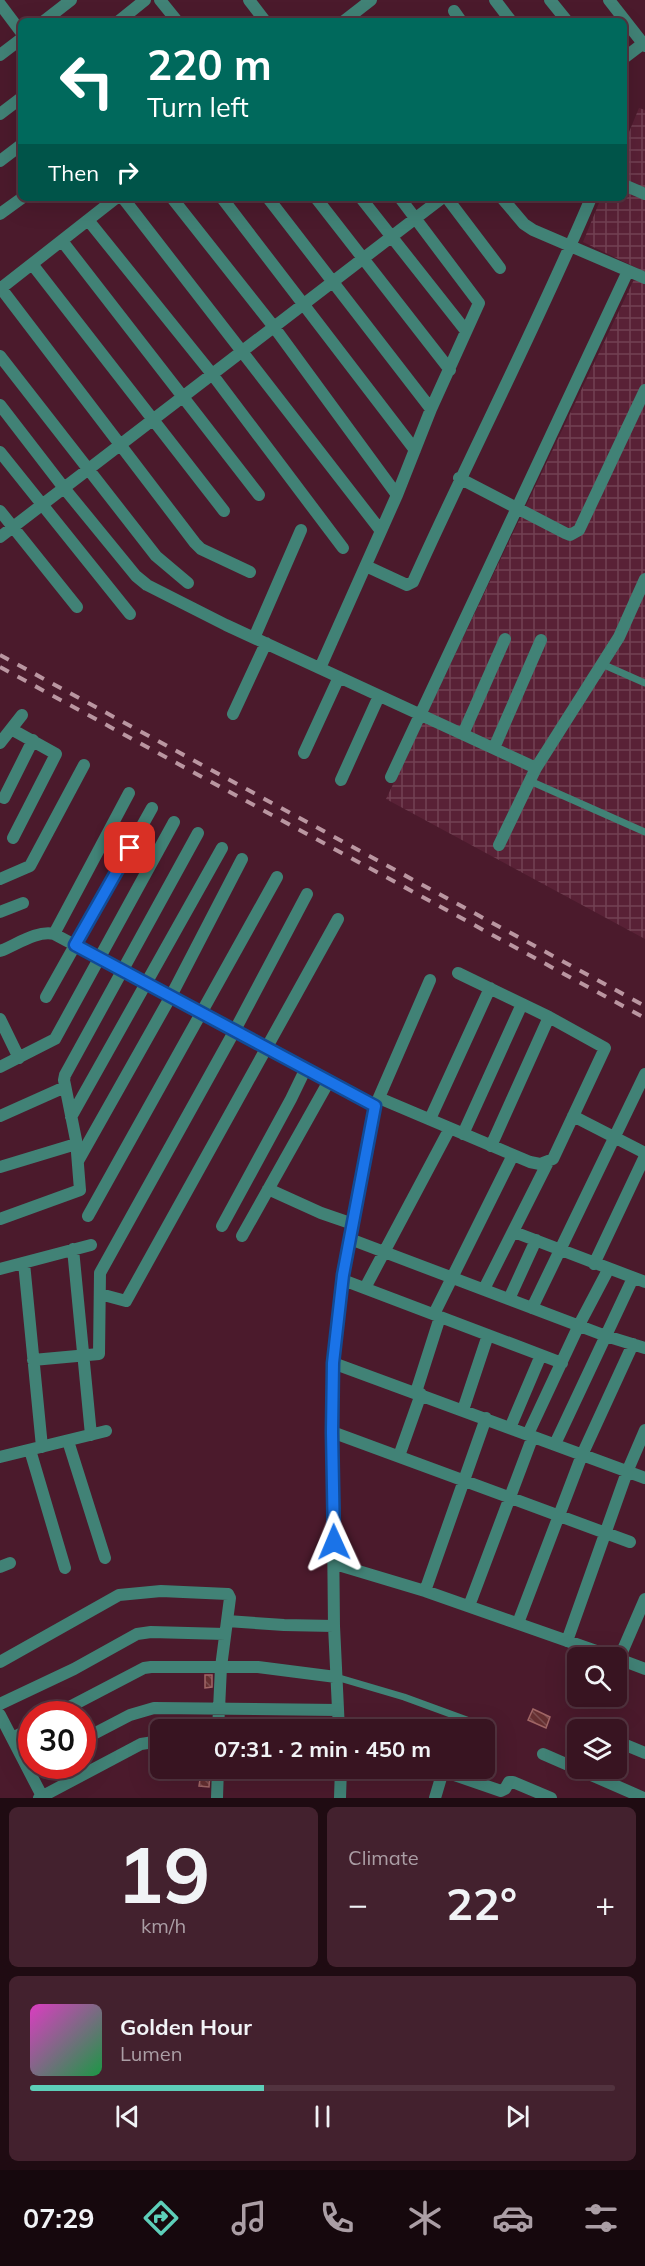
<!DOCTYPE html>
<meta charset="utf-8">
<style>
:root{--surface:#381421;--page:#43212e;--text:#f1f3f6;--muted:#ab9ea5;--line:#52333f;--accent:#5dceb9}
body{margin:0;font-family:Mulish,sans-serif;background:var(--page);color:var(--text);height:100vh;display:flex;flex-direction:column;font-size:22px;white-space:nowrap}
*{box-sizing:border-box;margin:0}
p{font-size:20px;color:var(--muted)}
.icon{flex:none;width:33px;height:33px;fill:none;stroke:currentColor;stroke-width:2;stroke-linecap:round;stroke-linejoin:round}
.map{position:relative;height:1798px;overflow:hidden}
.side{display:flex;flex-direction:column;gap:9px;padding:9px;background:#1f0b12;flex:1}
.side>*{flex:none}
.banner{position:absolute;left:18px;top:18px;width:609px;height:183px;border-radius:9px;box-shadow:0 6px 24px #0002,0 0 0 2px var(--line);background:#00695c;color:#fff;overflow:hidden}
.buttons{position:absolute;left:567px;top:1647px;display:grid;gap:12px}
.buttons a{display:grid;place-items:center;width:60px;height:60px;border-radius:9px;background:var(--surface);box-shadow:0 6px 24px #0002,0 0 0 2px var(--line);font-size:30px}
.speed{position:absolute;left:18px;top:1701px;display:flex;gap:12px;font-size:30px;font-weight:700;text-align:center}
.speed>*{display:grid;place-content:center;width:78px;height:78px;border-radius:50%;background:var(--surface);box-shadow:0 6px 24px #0002,0 0 0 2px var(--line);line-height:1}
.speed .limit{border:9px solid #d22;background:#fff;color:#111}
.pin{position:absolute;display:grid;place-items:center;width:51px;height:51px;color:#fff;margin:-26px;border-radius:12px;box-shadow:0 3px 9px #0006}
.me{position:absolute;width:66px;margin:-33px;rotate:359deg;stroke-linejoin:round;filter:drop-shadow(0 0 4px #0008)}
.turn{display:flex;align-items:center;gap:21px;height:126px;padding:0 30px;font-size:27px}
.turn .icon{width:78px;height:78px;stroke-width:2.5}
.turn b{display:block;font-size:42px;line-height:51px}
.then{display:flex;align-items:center;height:57px;padding:0 30px;background:#0003;gap:12px;font-size:22px}
.big{font-size:45px;font-weight:700;line-height:1.1}
.side .tile{flex:1;display:flex;flex-direction:column;justify-content:center;gap:9px;min-width:0;padding:0 21px;border-radius:9px;background:var(--page)}
.side .dial{align-items:center;gap:0}
.dial b{font-size:78px;line-height:1}
.song{display:flex;align-items:center;gap:18px}
.cover{width:72px;height:72px;border-radius:9px;background:linear-gradient(135deg,hsl(310 70% 55%),hsl(140 70% 35%))}
.played{height:6px;border-radius:3px;background:linear-gradient(90deg,var(--accent) 40%,var(--line) 40%)}
.keys{display:flex;justify-content:space-around;direction:ltr}
.heat{display:flex;justify-content:space-between;align-items:center;font-size:33px;direction:ltr}
.side .tiles{flex:1;display:grid;gap:9px;grid-template-columns:1fr 1fr}
.tile:last-child{grid-column:span 2}
.trip{position:absolute;left:150px;top:1719px;width:345px;height:60px;border-radius:9px;background:var(--surface);box-shadow:0 6px 24px #0002,0 0 0 2px var(--line);font-weight:700;line-height:60px;text-align:center}
.dock{display:flex;height:96px;justify-content:space-around;align-items:center;background:#16080d;color:var(--muted)}
.dock .icon{width:42px;height:42px}
.dock .active{color:var(--accent)}
.dock b{font-size:27px;color:var(--text)}
.map>svg:first-child{display:block}
.industrial{fill:url(#industrial-grid)}
.building{fill:url(#building-back-hatch);stroke:#a06565;stroke-width:1.5}
.lines{fill:none;stroke-linecap:round;stroke-linejoin:round}
.lane{stroke:#418276;stroke-width:7}
.street{stroke:#418276;stroke-width:12}
.rail{stroke:#ba96a1;stroke-width:4;stroke-dasharray:10 10;stroke-linecap:butt}
.route-casing{stroke:#114b97;stroke-width:15}
.route{stroke:#1a73e8;stroke-width:10}
</style>
<div class="map">
<svg width="645" height="1798" viewBox="0 0 645 1798">
<defs>
<pattern id="industrial-grid" width="8" height="8" patternUnits="userSpaceOnUse" patternTransform="scale(1.5)"><rect width="8" height="8" fill="#592136"/><path d="M0 4h8M4 0v8" fill="none" stroke="#724153"/></pattern>
<pattern id="building-back-hatch" width="6" height="6" patternUnits="userSpaceOnUse" patternTransform="scale(1.5)"><rect width="6" height="6" fill="#652f31"/><path d="M-1 5l2 2M0 0l6 6M5-1l2 2" fill="none" stroke="#7c4d4f"/></pattern>
</defs>
<rect width="100%" height="100%" fill="#4b1a2c"/>
<path class="industrial" d="M639 108 645 110V939L386 799 639 269 583 242 601 198H624V144Z"/>
<path class="building" d="M205 1675H212V1687L205 1688Z
M533 1709 550 1717 546 1728 528 1720Z
M578 1733V1758L577 1760 568 1756Z
M201 1773 210 1774 209 1787 199 1786Z"/>
<g class="lines">
<path class="lane" d="M602 664 645 683
M530 781 645 832
M336 1677 404 1697 486 1727"/>
<path class="street" d="M160 0 177 21
M249 0 265 21
M495 0 511 21
M550 0 567 21
M609 0 645 46
M0 4 21 32
M454 11 461 21
M44 21 71 0
M119 21 145 0
M344 21 371 0
M0 55 21 39
M624 58 645 42
M0 114 21 98
M0 161 21 145
M624 185 645 194
M123 198 381 531
M172 198 274 327 397 495
M222 198 415 450
M268 198 431 409
M316 198 450 370
M361 198 466 331
M447 198 500 268
M502 198 524 224 533 230 645 278
M0 214 22 198
M88 220 212 374 343 548
M62 241 259 495
M32 264 224 511
M0 287 195 543 201 549 250 572
M0 289 116 198
M0 356 156 556 188 583
M0 405 64 488 136 576 147 585 226 625 536 768
M0 452 130 614
M459 478 565 533 570 535 579 530 645 390
M0 511 77 607
M0 537 442 198
M366 566 407 585 413 582C471 453 536 328 591 198
M254 638 301 530
M320 668 397 495 431 409 479 303 400 198
M233 714 266 643
M11 729 56 754 13 838
M463 734 505 639
M0 743 22 715
M494 748 541 640
M304 753 339 677
M391 777 628 271
M341 780 379 696
M4 798 33 740
M499 845 536 768 619 637 645 579
M0 879 30 866 84 765
M0 912 23 903
M54 934 129 793
M0 951C16 945 37 930 54 934L375 1105
M46 997 152 808
M0 1019 19 1058
M0 1067 55 1039 174 822
M379 1098 530 1162 540 1164 553 1159 605 1048 549 1017 458 973
M0 1116 65 1087
M573 1116 645 1153
M71 1117 222 848
M430 1119 490 988
M463 1134 522 1004
M491 1146 549 1017
M78 1161 171 996 242 859
M0 1167 76 1144
M268 1189 321 1213 353 1224
M88 1216 277 877
M0 1219 80 1190 76 1140 64 1080 65 1075 198 833
M222 1226 291 1099 306 1068
M514 1232 645 1282
M242 1236 329 1081
M350 1239 606 1336 645 1348
M73 1249 91 1435
M24 1263 42 1447
M594 1264 645 1156
M0 1269 91 1245
M343 1280 562 1363
M365 1288 450 1128
M484 1289 548 1162
M100 1294 126 1301 338 919
M509 1299 536 1240
M532 1308 645 1074
M434 1314 513 1155
M33 1360 99 1354 100 1273 235 1030 307 894
M333 1363 645 1478
M416 1392 440 1317
M463 1410 488 1335
M510 1428 541 1355
M332 1432 630 1542
M528 1434 579 1325 608 1270
M68 1441 105 1558
M555 1444 633 1278
M30 1450 65 1568
M399 1456 421 1394
M0 1457 106 1431
M335 1564 425 1591 616 1658
M0 1567 10 1563
M425 1591 486 1418
M469 1606 533 1436
M227 1621 284 1625 334 1626
M518 1623 582 1455 633 1344
M567 1641 627 1472 645 1430
M616 1658 645 1669
M619 1659 645 1599
M0 1662 119 1595 161 1591 228 1594 230 1598 221 1667 218 1730
M0 1704 74 1669 137 1634 151 1632 225 1634
M56 1714 144 1668 151 1667H258L336 1677
M0 1715 43 1798
M339 1730 334 1626 332 1432 333 1363 343 1275 374 1109 430 980
M12 1738 32 1728
M82 1740 130 1715 154 1708 338 1710
M616 1741 645 1753
M543 1754 644 1798
M434 1768 501 1791 505 1789 509 1782H513L551 1798
M39 1798 141 1744 160 1741
M217 1798 218 1768
M340 1798 341 1768
M435 1798 443 1771"/>
<path class="rail" d="M0 655 645 1006
M0 667 645 1018"/>
</g>
<g class="lines">
<g class="route-casing">
<path id="route" d="M130 848 75 945 375 1106 343 1275 333 1363 332 1432 334 1542"/>
</g>
<use href="#route" class="route"/>
</g>
</svg>
<div class="buttons">
<a><svg class="icon" aria-label="search" viewBox="0 0 24 24"><circle cx="10" cy="10" r="6"/><path d="M15 15l6 6"/></svg></a>
<a><svg class="icon" aria-label="layers" viewBox="0 0 24 24"><path d="M12 4l9 5-9 5-9-5zM3 14l9 5 9-5"/></svg></a>
</div>
<div class="speed"><div class="limit">30</div></div>
<div class="pin" style="left:130px;top:848px;background:#d93025"><svg class="icon" aria-label="arrive" viewBox="0 0 24 24"><path d="M6 21V4h12l-3 4 3 4H6"/></svg></div>
<svg class="me" style="left:334px;top:1542px" viewBox="-20 -20 40 40"><path d="M0-17L14 15 0 8-14 15z" fill="#1a73e8" stroke="#fff" stroke-width="4"/></svg>
<div class="trip">07:31 · 2 min · 450 m</div>
<div class="banner">
<div class="turn"><svg class="icon" aria-label="left" viewBox="0 0 24 24"><path d="M17 20v-9H6M10 6l-5 5 5 5"/></svg><div><b>220 m</b>Turn left</div></div>
<div class="then">Then<svg class="icon" aria-label="right" viewBox="0 0 24 24"><path d="M7 20v-9h11M14 6l5 5-5 5"/></svg></div>
</div>
</div>
<section class="side">
<div class="tiles">
<div class="tile dial"><b>19</b><p>km/h</p></div>
<div class="tile"><p>Climate</p>
<div class="heat"><a>−</a><b class="big">22°</b><a>+</a></div>
</div>
<div class="tile">
<div class="song"><i class="cover"></i><div><b>Golden Hour</b><p>Lumen</p></div></div>
<div class="played"></div>
<div class="keys"><svg class="icon" aria-label="previous" viewBox="0 0 24 24"><path d="M18 5L8 12l10 7zM5 5v14"/></svg><svg class="icon" aria-label="pause" viewBox="0 0 24 24"><path d="M8 5v14M16 5v14"/></svg><svg class="icon" aria-label="next" viewBox="0 0 24 24"><path d="M6 5l10 7-10 7zM19 5v14"/></svg></div>
</div>
</div>
</section>
<nav class="dock">
<b>07:29</b>
<svg class="icon active" aria-label="directions" viewBox="0 0 24 24"><path d="M12 3l9 9-9 9-9-9zM9 14v-3h6M13 9l2 2-2 2"/></svg>
<svg class="icon" aria-label="music" viewBox="0 0 24 24"><path d="M9 18V5l10-2v13"/><circle cx="6" cy="18" r="3"/><circle cx="16" cy="16" r="3"/></svg>
<svg class="icon" aria-label="phone" viewBox="0 0 24 24"><path d="M5 4h4l2 5-3 2q2 4 5 5l2-3 5 2v4C11 20 4 13 5 4z"/></svg>
<svg class="icon" aria-label="climate" viewBox="0 0 24 24"><path d="M12 3v18M4 7l16 10M4 17L20 7"/></svg>
<svg class="icon" aria-label="car" viewBox="0 0 24 24"><path d="M5 17H2v-5l4-1 3-4h7l3 4 3 1v5h-3M9 17h6M6 11h13"/><circle cx="7" cy="17" r="2"/><circle cx="17" cy="17" r="2"/></svg>
<svg class="icon" aria-label="filters" viewBox="0 0 24 24"><path d="M4 7h16M4 17h16"/><circle cx="9" cy="7" r="2"/><circle cx="15" cy="17" r="2"/></svg>
</nav>
